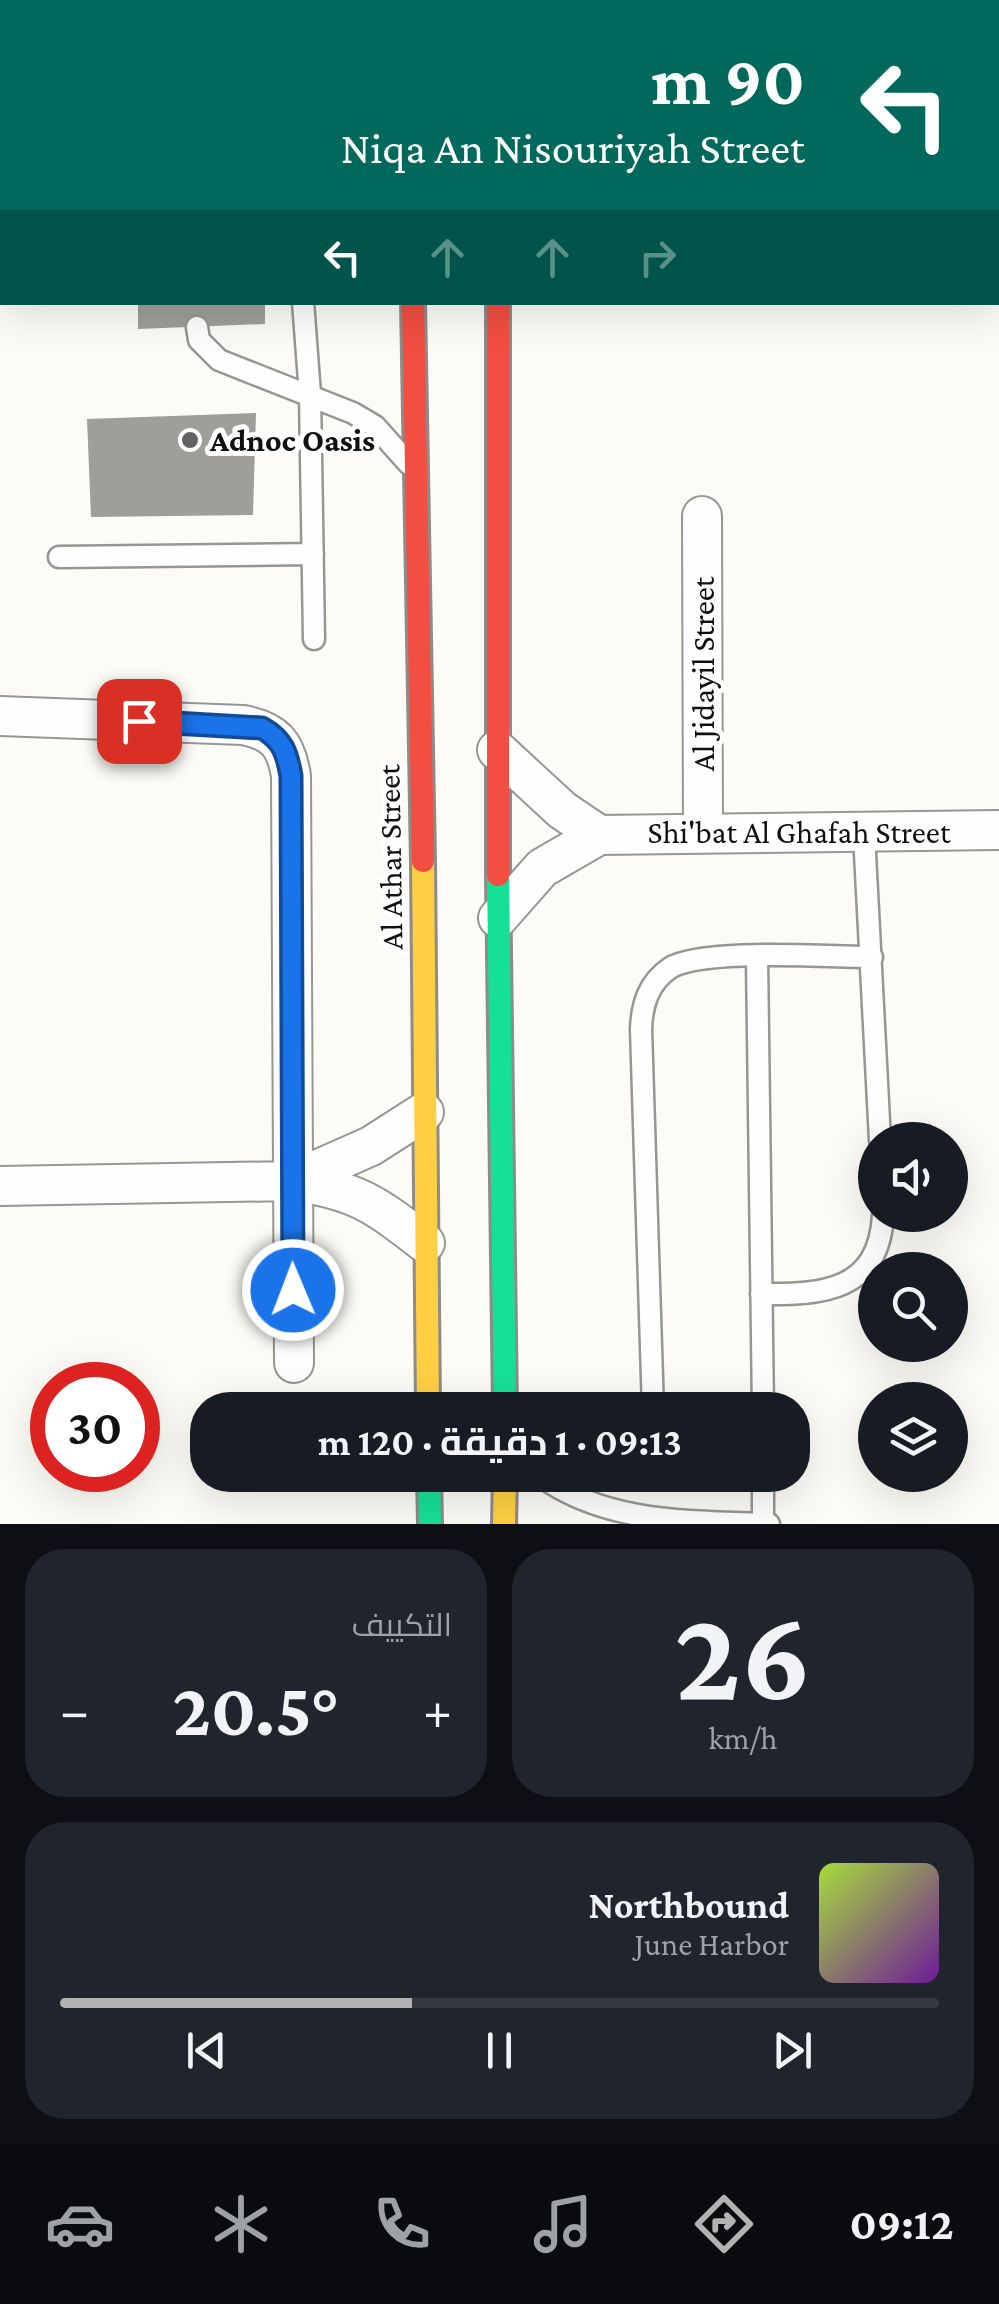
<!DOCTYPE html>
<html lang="ar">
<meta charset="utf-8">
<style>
:root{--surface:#171b24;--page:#20242c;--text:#f1f3f6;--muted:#9ea1a6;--line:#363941;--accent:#b1b2b2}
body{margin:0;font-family:"Crimson Pro",Cairo,serif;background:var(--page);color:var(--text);direction:rtl;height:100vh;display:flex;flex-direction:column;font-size:38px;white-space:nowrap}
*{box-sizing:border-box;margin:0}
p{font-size:32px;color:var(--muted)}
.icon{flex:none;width:55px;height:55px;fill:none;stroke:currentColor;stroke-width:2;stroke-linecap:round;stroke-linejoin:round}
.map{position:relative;height:1524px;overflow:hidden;direction:ltr}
.details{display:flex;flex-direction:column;gap:25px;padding:25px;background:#0d0f14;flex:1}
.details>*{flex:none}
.hud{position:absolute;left:0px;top:0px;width:1000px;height:305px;box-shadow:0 10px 40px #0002;direction:rtl;background:#00695c;color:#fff;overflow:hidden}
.controls{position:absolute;left:858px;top:1122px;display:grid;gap:20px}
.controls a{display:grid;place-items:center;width:110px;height:110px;border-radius:50%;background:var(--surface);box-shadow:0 10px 40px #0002;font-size:50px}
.speed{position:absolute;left:30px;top:1362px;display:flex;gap:20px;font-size:50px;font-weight:700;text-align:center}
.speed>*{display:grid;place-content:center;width:130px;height:130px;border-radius:50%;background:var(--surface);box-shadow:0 10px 40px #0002;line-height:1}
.speed .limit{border:15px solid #d22;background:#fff;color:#111}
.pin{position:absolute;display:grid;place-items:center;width:85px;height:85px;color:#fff;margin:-42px;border-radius:20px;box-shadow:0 5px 15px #0006}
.me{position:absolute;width:110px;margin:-55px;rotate:359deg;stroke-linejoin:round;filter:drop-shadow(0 0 8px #0008)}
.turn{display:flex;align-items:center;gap:35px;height:210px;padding:0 30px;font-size:45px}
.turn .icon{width:130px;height:130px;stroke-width:2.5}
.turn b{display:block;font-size:70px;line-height:85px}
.lanes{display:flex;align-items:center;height:95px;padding:0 30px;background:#0003;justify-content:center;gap:50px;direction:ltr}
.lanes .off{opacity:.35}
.big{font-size:75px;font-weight:700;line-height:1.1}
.details .card{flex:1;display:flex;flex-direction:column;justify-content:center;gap:15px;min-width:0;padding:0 35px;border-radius:40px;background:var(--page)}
.details .dial{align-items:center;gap:0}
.dial b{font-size:130px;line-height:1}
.song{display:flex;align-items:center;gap:30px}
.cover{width:120px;height:120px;border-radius:15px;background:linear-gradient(135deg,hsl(80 70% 55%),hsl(280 70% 35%))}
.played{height:10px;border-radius:5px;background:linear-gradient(90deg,var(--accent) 40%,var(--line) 40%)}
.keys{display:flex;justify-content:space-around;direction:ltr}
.heat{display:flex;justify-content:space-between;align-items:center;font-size:55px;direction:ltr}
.details .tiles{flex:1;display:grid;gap:25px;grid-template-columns:1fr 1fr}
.card:last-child{grid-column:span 2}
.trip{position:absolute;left:190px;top:1392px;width:620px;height:100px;border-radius:40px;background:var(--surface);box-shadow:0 10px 40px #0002;font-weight:700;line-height:100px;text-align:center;direction:rtl}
.menu{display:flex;height:160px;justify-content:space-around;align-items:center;background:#090b0e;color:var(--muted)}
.menu .icon{width:70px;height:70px}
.menu .active{color:var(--accent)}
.menu b{font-size:45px;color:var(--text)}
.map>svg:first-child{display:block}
.building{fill:#a09e9a}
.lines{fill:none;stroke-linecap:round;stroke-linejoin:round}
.lane-casing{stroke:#969693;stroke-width:25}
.street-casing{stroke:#969693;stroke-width:42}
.fast-casing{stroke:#8d8c8a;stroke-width:28}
.slow-casing{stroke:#8d8c8a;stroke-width:28}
.jam-casing{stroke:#8d8c8a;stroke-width:28}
.lane{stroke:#fffefe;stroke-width:20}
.street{stroke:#fffefe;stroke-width:38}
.fast{stroke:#16e098;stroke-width:22}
.slow{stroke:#ffcf43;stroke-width:22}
.jam{stroke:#f24e42;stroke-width:22}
.route-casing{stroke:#114b97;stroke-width:25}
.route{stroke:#1a73e8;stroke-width:18}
.poi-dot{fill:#636260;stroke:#fff;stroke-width:4}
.labels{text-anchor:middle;stroke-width:10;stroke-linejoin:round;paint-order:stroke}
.poi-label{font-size:32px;font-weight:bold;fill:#101010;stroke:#fff;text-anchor:start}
.street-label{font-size:32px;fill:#101010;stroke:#fff}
</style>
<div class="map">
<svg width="999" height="1524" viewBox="0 0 999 1524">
<rect width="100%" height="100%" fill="#fcfbf5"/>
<path class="building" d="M138 302H265V324L138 329Z
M256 413 253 515 91 517 87 419Z"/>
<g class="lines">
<g class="lane-casing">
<path id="lane" d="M264 0 265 2
M303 302 310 394 314 639
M197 327 199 340 219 360 353 413 375 426 409 464
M59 557 313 554
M864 834 880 1140
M757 958 763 1410
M761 1294C823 1295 879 1291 883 1215
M653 1410 641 1029C642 1005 648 983 670 968 702 948 829 957 872 957
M539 1475C605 1524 690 1521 769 1524
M763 1524V1475"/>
</g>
<g class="street-casing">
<path id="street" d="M927 0V2
M702 516 703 831
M0 716 243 725C275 731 286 744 291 776L294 1363
M497 750 562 810 599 835
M498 918 542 868 599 835 999 830
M294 1180 371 1146 424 1112
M0 1186 291 1181C356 1190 375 1204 425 1243"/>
</g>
<g class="fast-casing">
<path id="fast" d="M401 0 402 2
M498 875 505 1410
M429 1475 430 1524"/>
</g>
<g class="slow-casing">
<path id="slow" d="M498 0V2
M423 861 428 1410
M504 1524 505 1475"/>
</g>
<g class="jam-casing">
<path id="jam" d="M413 302 423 861
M498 302V875"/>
</g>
<use href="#lane" class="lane"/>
<use href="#street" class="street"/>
<use href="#fast" class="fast"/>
<use href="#slow" class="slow"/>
<use href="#jam" class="jam"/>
</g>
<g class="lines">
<g class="route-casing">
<path id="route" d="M139 721 262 728C283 740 287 753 291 776L293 1290"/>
</g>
<use href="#route" class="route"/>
</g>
<circle class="poi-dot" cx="190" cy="440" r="10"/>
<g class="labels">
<g class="poi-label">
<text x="210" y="451">Adnoc Oasis</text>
</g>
<g class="street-label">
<text transform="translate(703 674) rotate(-90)" y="11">Al Jidayil Street</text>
<text x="799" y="843">Shi'bat Al Ghafah Street</text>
<text transform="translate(390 857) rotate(-91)" y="11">Al Athar Street</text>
</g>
</g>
</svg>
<div class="controls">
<a><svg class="icon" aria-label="sound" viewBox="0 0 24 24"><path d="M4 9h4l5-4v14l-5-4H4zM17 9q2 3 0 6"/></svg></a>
<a><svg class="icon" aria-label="search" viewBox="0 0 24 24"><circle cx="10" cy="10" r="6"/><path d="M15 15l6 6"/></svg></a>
<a><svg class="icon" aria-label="layers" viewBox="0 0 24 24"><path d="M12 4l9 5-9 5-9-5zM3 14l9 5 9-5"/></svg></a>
</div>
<div class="speed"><div class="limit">30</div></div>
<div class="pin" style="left:139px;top:721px;background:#d93025"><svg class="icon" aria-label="arrive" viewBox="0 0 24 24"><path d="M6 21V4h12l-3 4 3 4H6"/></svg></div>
<svg class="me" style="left:293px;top:1290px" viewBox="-20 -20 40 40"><circle r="17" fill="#1a73e8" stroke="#fff" stroke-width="3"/><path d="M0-11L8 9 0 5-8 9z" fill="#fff"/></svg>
<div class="trip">09:13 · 1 دقيقة · 120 m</div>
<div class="hud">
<div class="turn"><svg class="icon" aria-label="left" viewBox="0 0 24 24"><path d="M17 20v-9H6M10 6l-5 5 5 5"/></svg><div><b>90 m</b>Niqa An Nisouriyah Street</div></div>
<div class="lanes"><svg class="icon" aria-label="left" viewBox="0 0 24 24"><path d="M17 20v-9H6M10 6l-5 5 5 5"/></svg><svg class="icon off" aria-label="ahead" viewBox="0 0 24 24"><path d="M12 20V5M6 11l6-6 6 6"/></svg><svg class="icon off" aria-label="ahead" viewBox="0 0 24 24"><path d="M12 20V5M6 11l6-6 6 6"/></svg><svg class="icon off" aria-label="right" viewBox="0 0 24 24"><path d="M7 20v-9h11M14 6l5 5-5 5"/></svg></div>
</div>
</div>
<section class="details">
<div class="tiles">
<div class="card dial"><b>26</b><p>km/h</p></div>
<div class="card"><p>التكييف</p>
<div class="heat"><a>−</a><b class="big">20.5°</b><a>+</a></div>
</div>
<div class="card">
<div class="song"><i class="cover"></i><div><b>Northbound</b><p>June Harbor</p></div></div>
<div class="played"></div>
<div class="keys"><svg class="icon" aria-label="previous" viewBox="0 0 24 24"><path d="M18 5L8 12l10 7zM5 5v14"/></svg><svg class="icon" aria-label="pause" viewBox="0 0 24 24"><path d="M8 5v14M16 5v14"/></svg><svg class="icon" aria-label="next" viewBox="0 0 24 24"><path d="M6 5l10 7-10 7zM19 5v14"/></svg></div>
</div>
</div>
</section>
<nav class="menu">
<b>09:12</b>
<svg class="icon active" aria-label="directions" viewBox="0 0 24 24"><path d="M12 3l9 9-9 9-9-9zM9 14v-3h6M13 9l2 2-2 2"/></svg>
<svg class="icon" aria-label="music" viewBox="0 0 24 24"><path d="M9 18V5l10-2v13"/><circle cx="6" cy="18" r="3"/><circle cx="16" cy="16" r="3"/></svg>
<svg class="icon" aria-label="phone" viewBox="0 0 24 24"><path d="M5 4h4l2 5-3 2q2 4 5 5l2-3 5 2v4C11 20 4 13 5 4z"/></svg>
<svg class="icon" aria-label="climate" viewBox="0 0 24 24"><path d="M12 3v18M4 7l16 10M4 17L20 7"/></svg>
<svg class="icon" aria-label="car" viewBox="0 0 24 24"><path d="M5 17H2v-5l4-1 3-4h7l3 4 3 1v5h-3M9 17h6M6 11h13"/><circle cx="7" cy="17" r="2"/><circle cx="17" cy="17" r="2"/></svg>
</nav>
